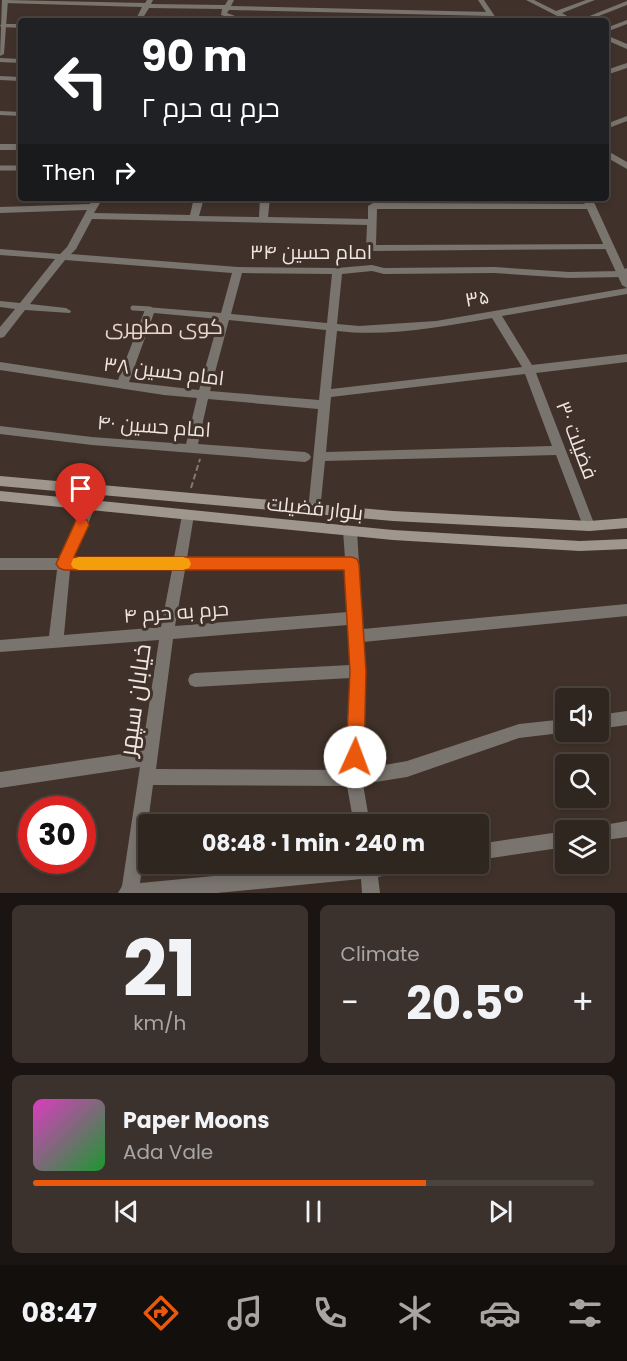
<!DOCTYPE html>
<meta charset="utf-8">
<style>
:root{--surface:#302620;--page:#3c322d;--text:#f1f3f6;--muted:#a8a5a5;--line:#4b433e;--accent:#ea580c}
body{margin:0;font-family:Poppins,Cairo,sans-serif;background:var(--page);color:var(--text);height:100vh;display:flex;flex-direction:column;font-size:22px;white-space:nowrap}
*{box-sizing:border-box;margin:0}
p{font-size:20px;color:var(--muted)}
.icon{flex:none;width:33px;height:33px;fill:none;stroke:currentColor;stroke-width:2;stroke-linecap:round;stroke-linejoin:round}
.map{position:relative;height:893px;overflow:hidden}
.drawer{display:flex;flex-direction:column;gap:12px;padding:12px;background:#1a1512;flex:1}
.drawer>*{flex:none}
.top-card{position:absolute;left:18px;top:18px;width:591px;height:183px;border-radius:6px;box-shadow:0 3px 9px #0003,0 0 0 2px var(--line);background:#202124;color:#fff;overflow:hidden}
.tools{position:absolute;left:555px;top:688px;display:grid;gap:12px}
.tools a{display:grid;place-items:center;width:54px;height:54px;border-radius:6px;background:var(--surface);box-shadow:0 3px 9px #0003,0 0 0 2px var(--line);font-size:30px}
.speed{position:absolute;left:18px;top:796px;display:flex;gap:12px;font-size:30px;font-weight:700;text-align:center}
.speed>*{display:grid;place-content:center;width:78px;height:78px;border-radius:50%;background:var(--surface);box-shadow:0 3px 9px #0003,0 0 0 2px var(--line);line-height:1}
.speed .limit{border:9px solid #d22;background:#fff;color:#111}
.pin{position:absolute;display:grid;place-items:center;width:51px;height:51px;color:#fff;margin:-62px -26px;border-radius:50% 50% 50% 0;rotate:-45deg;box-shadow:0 0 6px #0007}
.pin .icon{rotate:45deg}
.me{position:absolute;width:66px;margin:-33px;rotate:2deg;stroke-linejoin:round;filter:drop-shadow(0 0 4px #0008)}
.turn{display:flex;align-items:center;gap:21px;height:126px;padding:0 24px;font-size:27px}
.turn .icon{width:78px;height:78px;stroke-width:2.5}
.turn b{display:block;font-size:42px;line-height:51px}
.then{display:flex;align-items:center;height:57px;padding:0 24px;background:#0003;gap:12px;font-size:22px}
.big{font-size:45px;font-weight:700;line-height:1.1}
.drawer .tile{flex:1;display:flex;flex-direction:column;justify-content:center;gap:9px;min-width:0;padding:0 21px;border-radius:9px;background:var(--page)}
.drawer .dial{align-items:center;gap:0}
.dial b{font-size:78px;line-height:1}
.song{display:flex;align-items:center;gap:18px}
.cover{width:72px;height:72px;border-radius:9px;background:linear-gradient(135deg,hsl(310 70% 55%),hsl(130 70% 35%))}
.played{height:6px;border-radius:3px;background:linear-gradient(90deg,var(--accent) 70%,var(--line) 70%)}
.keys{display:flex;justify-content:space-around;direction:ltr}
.heat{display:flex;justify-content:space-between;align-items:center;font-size:33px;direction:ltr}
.drawer .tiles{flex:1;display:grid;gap:12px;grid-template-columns:1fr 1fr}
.tile:last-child{grid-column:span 2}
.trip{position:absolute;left:138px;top:814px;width:351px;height:60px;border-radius:6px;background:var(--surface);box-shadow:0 3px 9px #0003,0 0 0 2px var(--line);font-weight:700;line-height:60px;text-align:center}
.dock{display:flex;height:96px;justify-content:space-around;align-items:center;background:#130f0d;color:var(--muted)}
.dock .icon{width:42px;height:42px}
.dock .selected{color:var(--accent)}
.dock b{font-size:27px;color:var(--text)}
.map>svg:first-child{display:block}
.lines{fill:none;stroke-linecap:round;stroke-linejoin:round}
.path{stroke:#857972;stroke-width:2;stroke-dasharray:6 3;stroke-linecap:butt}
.service{stroke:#79746e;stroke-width:5}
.minor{fill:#79746e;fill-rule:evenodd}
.tertiary{fill:#79746e;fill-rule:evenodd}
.secondary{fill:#9f978d;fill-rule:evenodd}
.route{fill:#ea580c;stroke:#983908;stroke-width:1.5}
.slow{fill:#f59e0b}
.labels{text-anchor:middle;stroke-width:6;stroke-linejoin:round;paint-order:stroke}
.street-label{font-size:20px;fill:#efe6e1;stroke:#40322a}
.neighbourhood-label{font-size:21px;fill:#e8d5cc;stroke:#40322a}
.near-street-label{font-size:24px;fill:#efe6e1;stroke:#40322a}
</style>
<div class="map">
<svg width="627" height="893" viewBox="0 0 627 893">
<rect width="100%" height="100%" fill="#40322a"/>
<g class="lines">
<path class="path" d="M191 488 200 459"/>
<path class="service" d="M0 168H21
M133 308 150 309"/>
<path class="minor" d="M6 0 145 3 147 0H153L151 4 225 5 228 0H234L231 6 490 12 493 14 490 16 229 10 227 13 249 21H239L221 15 222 9 149 8 141 21H135L142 7 3 3V1Z
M526 0H534L556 11 586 0H595L562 13 576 21H567Z
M627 1V5L586 21H577Z
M627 20V24L606 32V28Z
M3 24H21V28L1 27 0 25Z
M606 35 627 44V49L606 40Z
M0 58 21 59V63L0 62Z
M627 63V68L606 75V70Z
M0 76 21 77V81L0 80Z
M0 144H21V150H0Z
M606 150 627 162V169L606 157Z
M93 198H103L94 213 190 215 194 198H204L199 216 259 217 260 198H270L268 217 368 219V206L373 203 594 204 596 206 591 209H377L376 245 610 244 613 245V249L371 251 366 248 367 225 92 219 76 249 71 254 238 267 337 268 372 265 384 268 494 267 569 272 620 271 627 268V275L622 277 569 278 494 273 384 274 372 271 342 274 337 324 359 326 436 321 627 288V294L502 316 532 365 627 354V362L536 373 595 526 594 530 589 531 584 530 583 526 556 455 325 461 320 511 319 515 314 516 309 515 308 511 318 409 208 399 198 444 305 452 309 454 311 457 309 460 305 462 92 445 0 434V426L92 437 186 444 197 398 164 395 0 370V362L118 380 146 307 221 313 232 273 65 260 30 304 66 308 71 311 70 313 25 310 4 337 0 338V327L15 309 0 307V301L20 303 55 259 0 255V249L60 254 67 247 87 210 0 213V207L90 204ZM242 273 332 274 327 323 231 314ZM154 313 219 319 199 390 129 382ZM492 318 522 367 331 389 337 331C388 337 441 327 492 318ZM229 320 326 330 319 400 210 391ZM525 374 552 446 326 452 331 397Z
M90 500 94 501 96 505 73 558H174L182 515 183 511 188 510 193 511 194 515 187 558H345L343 531 345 527 350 526 355 527 357 531 363 629 627 604V616L363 642 365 671 362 769 407 761 519 724 566 719V732H569L519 738 407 777 363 784 370 825H354L347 786 153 785 140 883 342 864H413L411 870 378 877 380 893H362L361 879 217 893H118L122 886 140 767 0 788V772L142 751 159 640 0 652V640L49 636 57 570H0V558H60L84 505 86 501ZM70 570H172L161 627 64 635ZM185 570H345L348 612 175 626ZM348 625 350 665 195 673 190 675 188 680 190 685 195 687 350 678 346 770 156 769 173 639Z
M627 711V725L598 729V715Z
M627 821V837L598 841V831H591L592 827Z
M566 831V847L478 860V844Z"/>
<path class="tertiary" d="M2 0H8L4 54 0 56Z
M478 0H484L498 21H492Z
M0 111 21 112V116L0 115Z
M627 116V121L606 129V124Z
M582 198H592L627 274V288L622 285Z"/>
<path class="secondary" d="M0 476 393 511 589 521 627 518V528L589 531 393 521 0 486Z
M0 491 393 530 580 541 627 539V549L580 551 393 540 0 501Z"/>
</g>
<path class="route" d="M81 519 87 520 89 525 74 557H352L357 559 359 564 366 671 364 757 361 763 355 766 348 763 346 757 350 671 344 570H64L59 568 56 564 74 525 76 520Z"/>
<path class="slow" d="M79 557H183L189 559 191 564 189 568 183 570H79L73 568 71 564 73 559Z"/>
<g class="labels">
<g class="street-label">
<text x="311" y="259">امام حسین ۳۴</text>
<text transform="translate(477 298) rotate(-10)" y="7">۳۵</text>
<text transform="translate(164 371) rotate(7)" y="7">امام حسین ۳۸</text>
<text transform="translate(154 426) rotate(4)" y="7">امام حسین ۴۰</text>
<text transform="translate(577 440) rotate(69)" y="7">فضیلت ۳۰</text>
<text transform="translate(315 508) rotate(6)" y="7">بلوار فضیلت</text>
<text transform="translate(176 612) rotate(-4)" y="7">حرم به حرم ۴</text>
</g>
<g class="neighbourhood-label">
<text x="164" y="334">کوی مطهری</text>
</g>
<g class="near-street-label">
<text transform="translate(135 700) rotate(-82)" y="8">خیابان سپهر</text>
</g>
</g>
</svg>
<div class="tools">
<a><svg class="icon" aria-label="sound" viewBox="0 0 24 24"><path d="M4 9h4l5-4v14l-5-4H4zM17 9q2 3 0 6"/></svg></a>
<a><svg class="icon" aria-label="search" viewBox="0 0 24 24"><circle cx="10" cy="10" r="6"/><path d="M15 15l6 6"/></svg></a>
<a><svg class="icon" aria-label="layers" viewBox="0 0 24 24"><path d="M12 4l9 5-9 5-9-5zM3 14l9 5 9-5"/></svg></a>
</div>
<div class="speed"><div class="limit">30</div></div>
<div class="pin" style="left:81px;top:525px;background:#d93025"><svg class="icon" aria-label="arrive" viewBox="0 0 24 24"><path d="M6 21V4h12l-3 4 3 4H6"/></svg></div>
<svg class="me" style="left:355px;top:757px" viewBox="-20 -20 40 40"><circle r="19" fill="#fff"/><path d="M0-13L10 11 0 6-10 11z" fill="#ea580c"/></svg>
<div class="trip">08:48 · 1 min · 240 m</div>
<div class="top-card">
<div class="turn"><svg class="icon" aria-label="left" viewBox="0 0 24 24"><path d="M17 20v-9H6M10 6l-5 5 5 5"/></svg><div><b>90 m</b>حرم به حرم ۲</div></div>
<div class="then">Then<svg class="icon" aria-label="right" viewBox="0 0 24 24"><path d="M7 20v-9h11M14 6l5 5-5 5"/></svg></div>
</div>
</div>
<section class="drawer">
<div class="tiles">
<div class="tile dial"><b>21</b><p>km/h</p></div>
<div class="tile"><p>Climate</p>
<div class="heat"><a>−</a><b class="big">20.5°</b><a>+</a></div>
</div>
<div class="tile">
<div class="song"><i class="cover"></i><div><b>Paper Moons</b><p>Ada Vale</p></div></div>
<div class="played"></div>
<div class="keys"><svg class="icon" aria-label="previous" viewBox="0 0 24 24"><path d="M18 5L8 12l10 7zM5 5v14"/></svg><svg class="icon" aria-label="pause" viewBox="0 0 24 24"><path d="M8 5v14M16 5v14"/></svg><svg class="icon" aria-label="next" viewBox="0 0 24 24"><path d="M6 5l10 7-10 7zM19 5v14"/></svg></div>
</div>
</div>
</section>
<nav class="dock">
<b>08:47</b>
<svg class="icon selected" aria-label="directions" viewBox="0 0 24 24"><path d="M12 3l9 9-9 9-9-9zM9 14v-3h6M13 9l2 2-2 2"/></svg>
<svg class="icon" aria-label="music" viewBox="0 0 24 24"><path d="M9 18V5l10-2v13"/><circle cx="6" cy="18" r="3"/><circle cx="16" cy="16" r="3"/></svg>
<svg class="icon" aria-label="phone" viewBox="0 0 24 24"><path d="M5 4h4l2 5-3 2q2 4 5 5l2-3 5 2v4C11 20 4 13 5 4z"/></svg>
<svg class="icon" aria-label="climate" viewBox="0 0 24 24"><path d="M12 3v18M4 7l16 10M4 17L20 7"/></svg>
<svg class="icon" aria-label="car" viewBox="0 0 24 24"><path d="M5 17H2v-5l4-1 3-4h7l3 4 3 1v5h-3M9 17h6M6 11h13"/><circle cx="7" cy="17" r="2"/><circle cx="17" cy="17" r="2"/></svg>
<svg class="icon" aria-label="filters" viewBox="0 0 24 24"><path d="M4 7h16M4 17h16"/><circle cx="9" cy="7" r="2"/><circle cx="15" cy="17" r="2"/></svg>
</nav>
